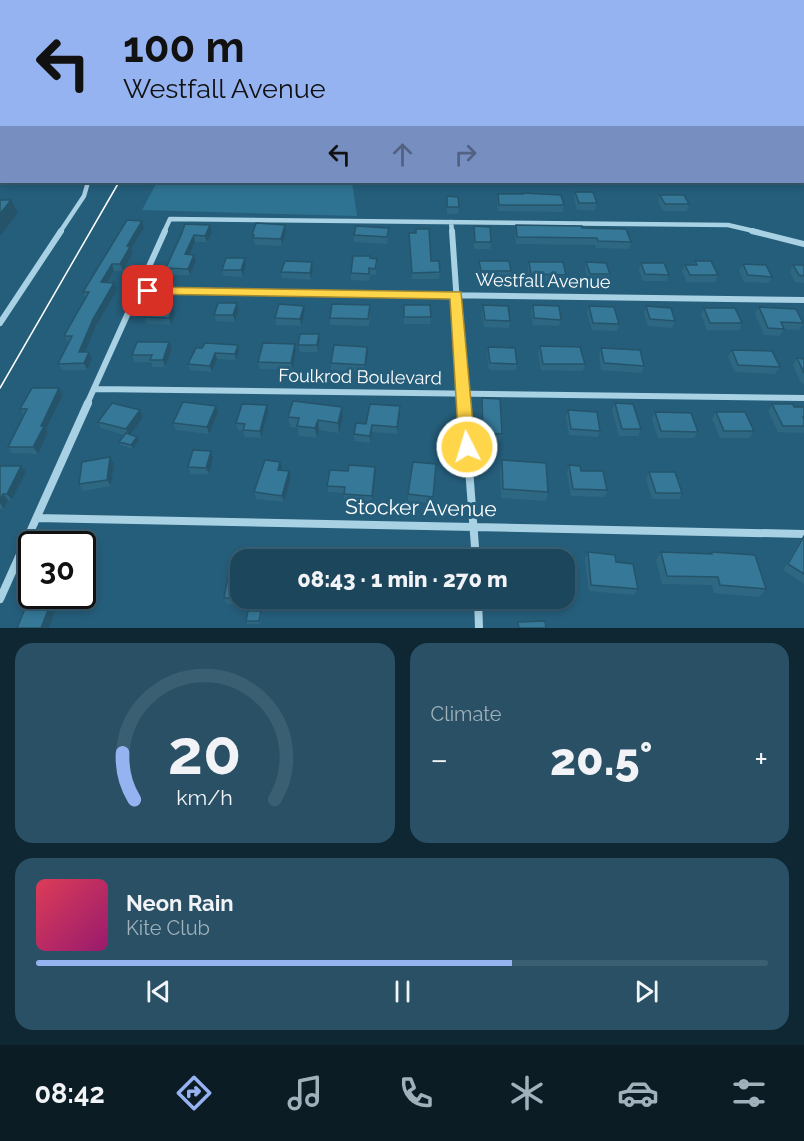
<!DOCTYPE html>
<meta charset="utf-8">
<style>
:root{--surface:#1c465c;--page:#295065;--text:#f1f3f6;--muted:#a0b1bb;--line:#3a5e72;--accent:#95b2f1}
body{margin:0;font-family:Raleway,sans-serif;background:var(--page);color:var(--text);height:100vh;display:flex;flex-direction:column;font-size:22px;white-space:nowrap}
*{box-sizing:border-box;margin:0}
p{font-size:20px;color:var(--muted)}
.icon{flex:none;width:33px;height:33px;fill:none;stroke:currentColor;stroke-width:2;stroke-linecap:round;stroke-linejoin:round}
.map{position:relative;height:628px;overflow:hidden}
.sheet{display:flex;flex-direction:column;gap:15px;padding:15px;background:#0f2633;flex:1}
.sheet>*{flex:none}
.banner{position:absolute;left:0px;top:0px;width:804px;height:183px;box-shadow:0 3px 9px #0003,0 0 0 2px var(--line);background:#95b2f1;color:#111;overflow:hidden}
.speed{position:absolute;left:18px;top:531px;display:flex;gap:12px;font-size:30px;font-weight:700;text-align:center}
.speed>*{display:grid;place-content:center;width:78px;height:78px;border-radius:50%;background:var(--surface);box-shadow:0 3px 9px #0003,0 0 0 2px var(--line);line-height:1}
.speed .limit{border:3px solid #111;border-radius:9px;background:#fff;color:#111}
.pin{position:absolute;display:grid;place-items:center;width:51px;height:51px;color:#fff;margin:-26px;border-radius:12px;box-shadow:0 3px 9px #0006}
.me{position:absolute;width:66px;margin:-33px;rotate:355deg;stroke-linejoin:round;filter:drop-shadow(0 0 4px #0008)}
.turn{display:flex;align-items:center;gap:21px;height:126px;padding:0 24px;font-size:27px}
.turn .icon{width:78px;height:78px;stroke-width:2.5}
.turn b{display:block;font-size:42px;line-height:51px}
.lanes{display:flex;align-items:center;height:57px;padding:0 24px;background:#0003;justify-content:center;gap:30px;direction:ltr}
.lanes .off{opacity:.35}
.big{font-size:45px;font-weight:800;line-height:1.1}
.sheet .card{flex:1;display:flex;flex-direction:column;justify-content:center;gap:9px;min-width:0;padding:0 21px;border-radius:18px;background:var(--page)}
.sheet .dial{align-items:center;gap:0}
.dial svg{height:156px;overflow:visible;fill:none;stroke:var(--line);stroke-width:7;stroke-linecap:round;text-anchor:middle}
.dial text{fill:var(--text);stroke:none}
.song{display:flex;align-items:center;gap:18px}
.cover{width:72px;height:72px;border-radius:9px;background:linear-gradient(135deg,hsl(350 70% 55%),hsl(320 70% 35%))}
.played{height:6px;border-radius:3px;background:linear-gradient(90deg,var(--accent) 65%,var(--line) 65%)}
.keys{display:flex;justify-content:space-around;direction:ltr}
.heat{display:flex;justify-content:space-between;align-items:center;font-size:33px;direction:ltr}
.sheet .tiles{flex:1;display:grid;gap:15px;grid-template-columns:1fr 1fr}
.card:last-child{grid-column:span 2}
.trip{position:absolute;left:230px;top:549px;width:345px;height:60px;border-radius:18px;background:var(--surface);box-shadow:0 3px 9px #0003,0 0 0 2px var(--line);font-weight:800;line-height:60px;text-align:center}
.tabs{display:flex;height:96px;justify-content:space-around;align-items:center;background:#0b1c25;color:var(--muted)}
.tabs .icon{width:42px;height:42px}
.tabs .current{color:var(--accent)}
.tabs b{font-size:27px;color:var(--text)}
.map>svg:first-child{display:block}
.green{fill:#2f7392}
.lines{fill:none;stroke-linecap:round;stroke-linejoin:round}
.minor-far2{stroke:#a8d1e4;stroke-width:4.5}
.minor-far1{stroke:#a8d1e4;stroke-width:6}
.minor{stroke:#a8d1e4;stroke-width:8}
.tertiary{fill:#a8d1e4;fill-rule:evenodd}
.motorway{fill:#fff;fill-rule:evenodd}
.tram{stroke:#fff;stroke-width:1.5}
.wall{fill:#2e6782}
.shaded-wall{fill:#25546a}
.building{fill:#357897;stroke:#25546a;stroke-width:1.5}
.route{fill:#ffd54a;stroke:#a68a30;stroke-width:1.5}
.labels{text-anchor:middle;stroke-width:6;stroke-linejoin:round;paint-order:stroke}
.street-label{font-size:18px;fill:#fff;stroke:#255e7b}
.near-street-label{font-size:21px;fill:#fff;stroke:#255e7b}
</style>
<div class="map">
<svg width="804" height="628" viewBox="0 0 804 628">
<rect width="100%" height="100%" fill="#255e7b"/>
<path class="green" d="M157 182H352L357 216 142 210Z"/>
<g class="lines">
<path class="minor-far2" d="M451 222 452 232
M60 232 84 196 88 182
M164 232 170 219 728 225 758 232"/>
<path class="minor-far1" d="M452 231 464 404
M752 231 804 244
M138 291 804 300
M0 323 61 231
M95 389 804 398
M87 404 165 231"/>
<path class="minor" d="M464 403 476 560
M37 518 804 534
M478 598 479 628
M0 599 88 403"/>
<path class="tertiary" d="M790 0H796V2H791Z
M802 7 804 8V13L802 12Z
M0 29H2V33H0Z
M802 53H804V57H802Z"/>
<path class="motorway" d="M335 0H357L358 2H336Z
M389 0H419L420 2H390Z
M631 0H654L630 2Z
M671 0H691L670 2Z"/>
<path class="tram" d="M293 2 295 0
M0 388 119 182"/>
</g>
<path class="wall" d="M0 35H2V78H0Z
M802 66H804V108L802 106Z
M0 87H2V170H0Z
M575 192 597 203 595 210H577L574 198Z
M498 194 564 205 563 212 498 211 497 201Z
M660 195 689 204 687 211H663L658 201Z
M447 196 459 207 458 214H447Z
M142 221 144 228 131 249 133 253 123 271H114L108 283 117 290 96 326 85 352 92 359 87 370H62L58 364 69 343 64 336 86 298 83 292Z
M516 225 582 228 631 242 629 249 596 248 595 245 516 244 515 232Z
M474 226 491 242 490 249H474Z
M212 232 207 242H195L190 255H194L196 262 190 275H168L166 268 181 235Z
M286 232 282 246 255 245 252 235Z
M409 233 440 272 439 279H412Z
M389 234 387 244 354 242V235Z
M245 258 246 265 243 277 224 276 222 270Z
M370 258 377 259 376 275H370L369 281 351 280V273Z
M479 261 511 271 510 278H480L479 268Z
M695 261 718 275 715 282H687L682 271 685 265H693Z
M312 262 313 269 311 280 282 278 281 272Z
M529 262 566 275 565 282 530 281 528 269Z
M586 262 610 274 608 281H588L585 269Z
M641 263 669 275 666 281H643L639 270Z
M743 264 772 277 768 283 744 282 739 270Z
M793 265H804V283L795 282 790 272Z
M167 301 169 307 175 314 171 325 147 324 144 317Z
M237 303 239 310 235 322 216 321 214 315Z
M404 305 431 317 430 324H404Z
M483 305 510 321 509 328 484 327 482 312Z
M533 305 561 320 559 326 533 325 531 312Z
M589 306 619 324 617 331 592 330 587 313Z
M646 306 675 321 672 328 648 326 644 313Z
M759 307 803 323 799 330 784 329 780 336 764 335 755 314Z
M704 308 742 323 739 330H707L701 315Z
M305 312 301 326 276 325 275 318Z
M370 312 369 326 330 325V318Z
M320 341 318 352H300L298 345Z
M238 345 239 351 236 360 217 359 212 372 190 370 188 364 202 348Z
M540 346 585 364 583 371 541 370 538 353Z
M367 347 368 354 365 371 331 370V363Z
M488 347 517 364 516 370H489L487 354Z
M601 348 644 366 642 373 601 370 599 355Z
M172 349 165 367H153L151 362H135L132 355Z
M732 350 780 367 775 374 735 372 728 357Z
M296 351 293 370 260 369 258 362Z
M797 358 804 359V384L801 383 793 365Z
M59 388 63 395 46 429 48 432 38 454 12 453 8 447 24 415 20 409Z
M482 398 502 434 500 441 482 440 481 405Z
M615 403 641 429 638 436H619L612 410Z
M772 404 794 407H804V431L803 433 778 432 768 411Z
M216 406 218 413 209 434 176 430 173 423Z
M140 410 143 417 130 434 137 437 139 440 133 449 121 445 119 442 124 435 101 428 98 422Z
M568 410 600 431 598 437 569 435 566 417Z
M268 412 261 438 245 437 243 431 238 430 236 423Z
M655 412 698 432 694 438H658L652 419Z
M716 412 754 431 749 438H720L712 419Z
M400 413 397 434 372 432 370 443 354 441V434L366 424Z
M288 417H343L339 433 319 430 317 438 299 436 298 428 290 427Z
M213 458 209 474H191L188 467Z
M502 460 548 492 546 501 501 498 500 470Z
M280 462 281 470 291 478 284 502 256 499 254 492Z
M114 464 111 486 83 491 79 484Z
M436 464 432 503 408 501V494Z
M569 465 581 471 607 490 605 497 571 496 567 472Z
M0 466H21L26 472 12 500H8L4 509H0Z
M375 467 376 474 372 502 344 501V493L328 492 327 486 348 471Z
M649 472 682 493 679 499H652L646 479Z
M804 536V584L783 570 799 542Z
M588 552 616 562 638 589 634 595 589 591 585 559Z
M661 552 710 554 711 552 766 589 759 597 714 593 712 585 662 584 656 560Z
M224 598H248L247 604H227Z
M261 611 262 614 260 624H247L246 621Z"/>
<path class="shaded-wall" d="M11 200 18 213 0 236V214Z
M142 221 144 228 131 249 133 253 123 271 120 264 127 246Z
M210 225 212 232 207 242 205 236Z
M285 225 286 232 282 246 281 239Z
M194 235 195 242 187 261 185 254Z
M194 255 196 262 190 275 188 269Z
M245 258 246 265 243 277 241 270Z
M312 262 313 269 311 280 310 273Z
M112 264 114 271 104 289 101 282Z
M114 283 117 290 96 326 82 359 79 352 93 319Z
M237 303 239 310 235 322 233 315Z
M304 306 305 312 301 326 300 319Z
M173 307 175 314 171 325 169 318Z
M319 334 320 341 318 352 317 345Z
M169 342 172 349 165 367 163 360Z
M295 344 296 351 293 370 291 363Z
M238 345 239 351 236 360 235 354Z
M367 347 368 354 365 371V365Z
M89 352 92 359 87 370 84 363Z
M215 353 217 359 212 372 210 366Z
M59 388 63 395 46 429 48 432 38 454 33 447 41 426Z
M267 405 268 412 261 438 260 431Z
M216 406 218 413 209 434 207 427Z
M400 406V413L397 434V427Z
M342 407 343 417 339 433 338 423Z
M140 410 143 417 129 436 126 429Z
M318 420 319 430 317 438 315 428Z
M372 425V432L370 443V436Z
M137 437 139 440 133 449 131 445Z
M211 451 213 458 209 474 206 468Z
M110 457 114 464 111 486 107 480Z
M280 462 282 469 279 477 278 470Z
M21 466 26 472 12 500 7 494Z
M375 467 376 474 372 502V496Z
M289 471 291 478 284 502 282 496Z
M3 494 8 500 4 509 0 503V500Z
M50 605 55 610 49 628H41Z"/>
<path class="building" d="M0 35H2V68L0 67Z
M802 66H804V90L802 89Z
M0 87H2V111L0 112Z
M2 114V124L0 125H2V157H0V115Z
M575 192H593L597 203H579Z
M523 193 561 195 564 205H499L498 194H523Z
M660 195H684L689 204H665Z
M447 196 458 197 459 207H447Z
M0 200H11L0 214Z
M127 220 142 221 127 246 130 247 120 264H112L101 282 114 283 93 319 79 352H89L84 363 58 364 72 336H64L89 292H83Z
M256 223 285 225 281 239 253 238 254 235H252Z
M185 224 210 225 205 236 194 235 185 254 194 255 188 269 166 268 181 235Z
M516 225 582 226V228L626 229 631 242 598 241 597 238 517 237Z
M356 226 389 228 387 237 354 235Z
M474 226 490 227 491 242H475Z
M416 229H429L431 261H439L440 272 412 273 409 233H416Z
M353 256H370V258L377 259 375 269 369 268V274L351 273Z
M226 258H245L241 270H222Z
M285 261 312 262 310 273 281 272Z
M479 261H509L511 271H481Z
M695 261H711L718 275H690L685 265H697Z
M529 262H563L566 275 531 274Z
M586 262 606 263 610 274H590Z
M641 263H664L669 275 645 274Z
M743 264 766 265 772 277 748 275Z
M793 265H804V276L799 275Z
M151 301H167L165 307H173L169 318 144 317Z
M218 303H237L233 315H214Z
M279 304 304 306 300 319 275 318Z
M332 304 370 305 368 319 330 318Z
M404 305H430L431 317H404Z
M483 305 508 306 510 321 485 320Z
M533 305 559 306 561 320 534 318Z
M589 306 614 307 619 324 593 323Z
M646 306 671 308 675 321 650 319Z
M759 307 796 309 803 323 781 322 784 329 768 328Z
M704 308H735L742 323H710Z
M300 334H319L317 345H298Z
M137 342H169L163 360H150L152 355H132Z
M205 343 238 345 235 354 215 353 210 366 188 364 196 348H202Z
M263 343 295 344 291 363 258 362Z
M334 345 367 347 365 365 331 363Z
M540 346 580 347 585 364H543Z
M488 347 515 348 517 364 490 363Z
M601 348 640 350 644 366 604 363Z
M732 350 772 351 780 367 738 365Z
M797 358 804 359V373Z
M32 388H59L41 426H44L33 447H8L27 409H20Z
M482 398 500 399 502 434 483 433Z
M293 401 342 407 338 423 318 420 315 428 297 426 299 418 288 417Z
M183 402 216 406 207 427 173 423Z
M112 403 140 410 126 429 98 422Z
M615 403 633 404 641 429H622Z
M242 404 267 405 260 431 243 430 245 424 236 423Z
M370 404 400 406 397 427 372 425 370 436 354 434 356 423 366 424Z
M772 404H793L794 407H804V417H803L804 420V426H783Z
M568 410 597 412 600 431 571 429Z
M655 412 691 413 698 432 661 431Z
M716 412H745L754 431H724Z
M126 433 137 437 131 445 119 442Z
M193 450 211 451 206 468 188 467Z
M110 457 107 480 79 484 82 462Z
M265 460 280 462 278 470 289 471 282 496 254 492Z
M502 460 546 463 548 492 503 489Z
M413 462 436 464 433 497 408 494Z
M349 465 375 467 372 496 344 494 345 487 327 486 330 470 348 471Z
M569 465 580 466 581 471H603L607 490 573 489Z
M0 466H21L7 494H3L0 500Z
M649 472H675L682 493H656Z
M804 536V574L788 564Z
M518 549 544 560H514Z
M588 552 615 555 616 562 633 564 638 589 591 585Z
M661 552 712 554 711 552 755 555 766 589 720 585 718 577 667 576Z
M228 577H240V598H224Z
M27 604 50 605 41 628H17Z
M248 611H261L259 621H246Z
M545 621 546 628H519L518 622Z"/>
<path class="route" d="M148 287 461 292 475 447 473 452 467 454 461 452 459 447 450 299 143 294 141 291 143 288Z"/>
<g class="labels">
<g class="street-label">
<text transform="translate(543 281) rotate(1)" y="6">Westfall Avenue</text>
<text transform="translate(360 377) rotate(1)" y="6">Foulkrod Boulevard</text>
</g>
<g class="near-street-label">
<text transform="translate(421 508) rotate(1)" y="7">Stocker Avenue</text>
</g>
</g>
</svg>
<div class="speed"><div class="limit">30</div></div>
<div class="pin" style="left:148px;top:291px;background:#d93025"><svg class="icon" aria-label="arrive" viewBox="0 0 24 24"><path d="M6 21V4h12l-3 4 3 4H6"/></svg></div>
<svg class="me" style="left:467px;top:447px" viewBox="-20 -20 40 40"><circle r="17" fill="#ffd54a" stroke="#fff" stroke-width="3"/><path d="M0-11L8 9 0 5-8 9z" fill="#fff"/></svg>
<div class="trip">08:43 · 1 min · 270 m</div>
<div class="banner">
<div class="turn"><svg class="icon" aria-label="left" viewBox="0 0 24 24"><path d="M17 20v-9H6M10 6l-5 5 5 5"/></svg><div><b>100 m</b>Westfall Avenue</div></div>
<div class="lanes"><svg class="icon" aria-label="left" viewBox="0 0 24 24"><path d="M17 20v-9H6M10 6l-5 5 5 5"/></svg><svg class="icon off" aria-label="ahead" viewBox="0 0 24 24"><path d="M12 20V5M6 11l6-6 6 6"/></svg><svg class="icon off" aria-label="right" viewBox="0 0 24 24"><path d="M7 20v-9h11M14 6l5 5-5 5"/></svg></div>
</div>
</div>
<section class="sheet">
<div class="tiles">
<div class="card dial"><svg viewBox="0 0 100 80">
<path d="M14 69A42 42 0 1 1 86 69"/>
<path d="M14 69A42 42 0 0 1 8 45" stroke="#95b2f1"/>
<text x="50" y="56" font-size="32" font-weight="700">20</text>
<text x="50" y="72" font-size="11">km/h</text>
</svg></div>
<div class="card"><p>Climate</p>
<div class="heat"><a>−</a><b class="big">20.5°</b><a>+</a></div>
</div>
<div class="card">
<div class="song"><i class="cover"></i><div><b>Neon Rain</b><p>Kite Club</p></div></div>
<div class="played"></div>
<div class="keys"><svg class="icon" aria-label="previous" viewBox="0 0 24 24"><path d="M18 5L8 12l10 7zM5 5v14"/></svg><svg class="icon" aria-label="pause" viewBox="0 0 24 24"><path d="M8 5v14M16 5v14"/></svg><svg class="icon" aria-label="next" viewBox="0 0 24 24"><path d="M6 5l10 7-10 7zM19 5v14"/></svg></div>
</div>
</div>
</section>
<nav class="tabs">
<b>08:42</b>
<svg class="icon current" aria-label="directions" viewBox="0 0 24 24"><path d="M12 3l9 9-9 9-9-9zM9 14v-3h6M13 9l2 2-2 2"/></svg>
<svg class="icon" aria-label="music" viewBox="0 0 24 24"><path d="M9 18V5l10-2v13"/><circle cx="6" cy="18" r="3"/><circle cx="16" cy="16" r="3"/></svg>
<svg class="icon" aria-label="phone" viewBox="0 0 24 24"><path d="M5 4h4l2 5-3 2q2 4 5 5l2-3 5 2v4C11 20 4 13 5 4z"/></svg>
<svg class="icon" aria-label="climate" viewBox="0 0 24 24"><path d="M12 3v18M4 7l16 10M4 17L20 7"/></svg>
<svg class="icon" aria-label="car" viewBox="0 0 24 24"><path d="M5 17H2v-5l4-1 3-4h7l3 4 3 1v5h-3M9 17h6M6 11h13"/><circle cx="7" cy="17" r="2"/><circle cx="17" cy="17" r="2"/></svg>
<svg class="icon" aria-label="filters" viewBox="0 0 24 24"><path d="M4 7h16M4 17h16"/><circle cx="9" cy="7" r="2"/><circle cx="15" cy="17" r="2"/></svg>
</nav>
